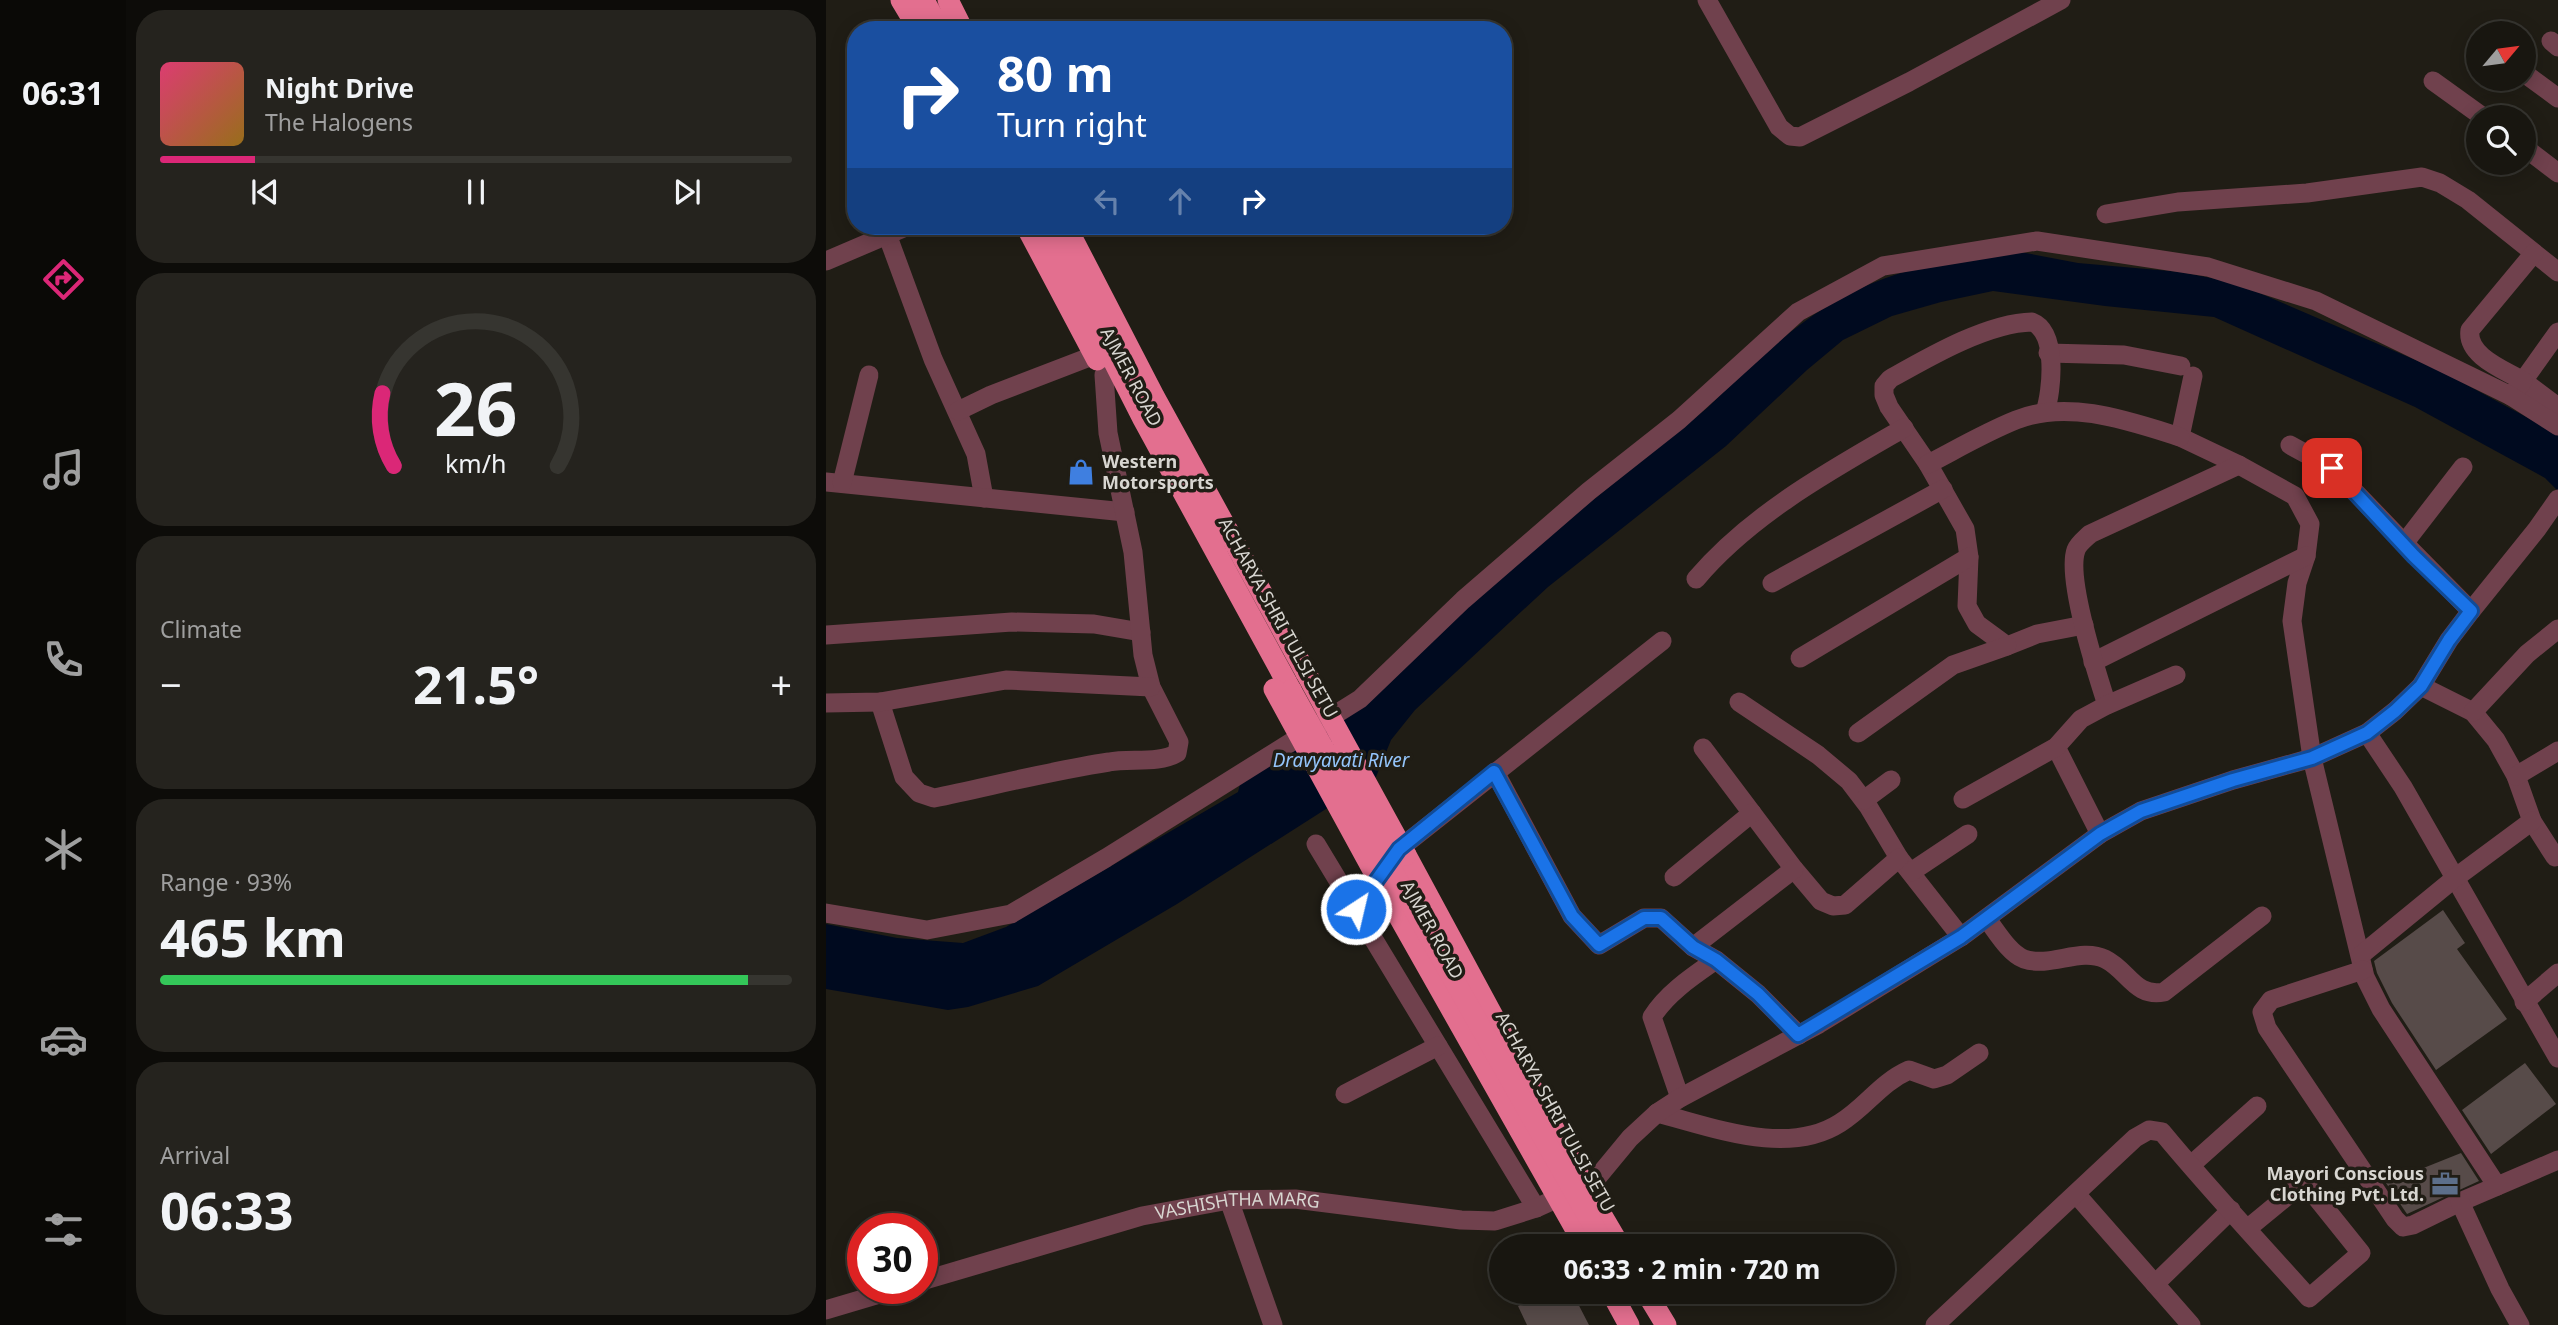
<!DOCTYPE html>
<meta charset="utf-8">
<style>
:root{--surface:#181610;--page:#25231e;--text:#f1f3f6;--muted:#9f9f9f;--line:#363530;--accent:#db2777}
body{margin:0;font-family:"Noto Sans",sans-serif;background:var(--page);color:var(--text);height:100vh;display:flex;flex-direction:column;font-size:26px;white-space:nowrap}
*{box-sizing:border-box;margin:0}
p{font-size:23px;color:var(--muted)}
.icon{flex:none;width:38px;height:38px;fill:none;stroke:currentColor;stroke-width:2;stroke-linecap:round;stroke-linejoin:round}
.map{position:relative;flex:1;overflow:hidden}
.panel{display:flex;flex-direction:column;gap:10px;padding:10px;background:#0d0c09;width:700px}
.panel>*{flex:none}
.guide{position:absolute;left:21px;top:21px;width:665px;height:214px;border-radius:28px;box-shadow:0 4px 18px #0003,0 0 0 2px var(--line);background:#1a4fa0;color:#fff;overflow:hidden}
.needle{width:46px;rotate:61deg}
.fabs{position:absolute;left:1640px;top:21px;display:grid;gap:14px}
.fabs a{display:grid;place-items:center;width:70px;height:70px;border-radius:50%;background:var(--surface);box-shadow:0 4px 18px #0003,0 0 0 2px var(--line);font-size:35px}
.speed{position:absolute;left:21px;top:1213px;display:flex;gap:14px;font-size:35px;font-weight:700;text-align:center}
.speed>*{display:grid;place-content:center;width:91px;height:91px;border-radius:50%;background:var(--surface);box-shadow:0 4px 18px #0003,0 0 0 2px var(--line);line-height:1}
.speed .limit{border:10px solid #d22;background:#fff;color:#111}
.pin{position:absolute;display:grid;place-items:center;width:60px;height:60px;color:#fff;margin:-30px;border-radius:14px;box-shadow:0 4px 10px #0006}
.me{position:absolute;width:77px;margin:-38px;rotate:35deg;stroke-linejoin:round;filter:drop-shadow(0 0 5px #0008)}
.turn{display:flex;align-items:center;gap:24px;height:147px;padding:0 35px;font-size:32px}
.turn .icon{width:91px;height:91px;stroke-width:2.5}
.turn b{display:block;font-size:49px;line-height:60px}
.lanes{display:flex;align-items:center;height:66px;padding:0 35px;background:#0003;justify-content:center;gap:35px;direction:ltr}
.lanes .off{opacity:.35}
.big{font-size:52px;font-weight:700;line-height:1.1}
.panel .tile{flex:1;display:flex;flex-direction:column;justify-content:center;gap:10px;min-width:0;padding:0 24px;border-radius:28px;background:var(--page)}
.panel .dial{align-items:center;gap:0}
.dial svg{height:182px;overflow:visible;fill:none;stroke:var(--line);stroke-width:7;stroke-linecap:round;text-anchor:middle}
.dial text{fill:var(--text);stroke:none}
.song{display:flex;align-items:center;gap:21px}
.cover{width:84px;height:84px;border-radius:10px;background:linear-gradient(135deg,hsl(340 70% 55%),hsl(40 70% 35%))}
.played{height:7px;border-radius:4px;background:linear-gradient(90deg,var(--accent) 15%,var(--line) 15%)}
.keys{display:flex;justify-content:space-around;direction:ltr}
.heat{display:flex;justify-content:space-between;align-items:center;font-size:38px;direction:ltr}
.charge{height:10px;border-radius:5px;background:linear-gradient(90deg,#34c759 93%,var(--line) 0)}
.trip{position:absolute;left:663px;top:1234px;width:406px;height:70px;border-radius:35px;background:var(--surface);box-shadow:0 4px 18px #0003,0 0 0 2px var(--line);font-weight:700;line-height:70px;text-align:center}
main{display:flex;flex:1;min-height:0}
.tab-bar{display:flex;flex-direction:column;width:126px;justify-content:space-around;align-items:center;background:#0a0906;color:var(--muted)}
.tab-bar .icon{width:49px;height:49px}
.tab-bar .on{color:var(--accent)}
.tab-bar b{font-size:32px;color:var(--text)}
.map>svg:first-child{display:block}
.water{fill:#000a1f}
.building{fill:#574b49}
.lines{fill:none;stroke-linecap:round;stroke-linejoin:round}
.minor{stroke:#70414d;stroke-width:19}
.highway{stroke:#e36f8f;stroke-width:21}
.highway-bridge{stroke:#e36f8f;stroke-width:21}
.route-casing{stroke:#114b97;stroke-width:18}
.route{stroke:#1a73e8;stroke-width:12}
.labels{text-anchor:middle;stroke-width:7;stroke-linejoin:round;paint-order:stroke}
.street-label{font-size:18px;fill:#d8d6d1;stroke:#201d15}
.poi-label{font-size:18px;font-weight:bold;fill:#d8d6d1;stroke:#201d15;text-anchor:start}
.water-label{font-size:19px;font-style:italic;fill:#94c5fb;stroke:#201d15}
</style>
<main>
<nav class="tab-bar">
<b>06:31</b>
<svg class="icon on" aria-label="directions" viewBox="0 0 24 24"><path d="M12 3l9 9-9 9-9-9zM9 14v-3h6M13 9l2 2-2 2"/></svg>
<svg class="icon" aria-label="music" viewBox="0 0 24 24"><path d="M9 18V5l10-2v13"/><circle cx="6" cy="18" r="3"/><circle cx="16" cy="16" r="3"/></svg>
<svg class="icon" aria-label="phone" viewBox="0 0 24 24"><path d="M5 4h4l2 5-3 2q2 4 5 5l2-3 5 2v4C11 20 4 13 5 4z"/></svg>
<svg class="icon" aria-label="climate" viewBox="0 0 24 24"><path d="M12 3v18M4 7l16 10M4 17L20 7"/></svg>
<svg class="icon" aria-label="car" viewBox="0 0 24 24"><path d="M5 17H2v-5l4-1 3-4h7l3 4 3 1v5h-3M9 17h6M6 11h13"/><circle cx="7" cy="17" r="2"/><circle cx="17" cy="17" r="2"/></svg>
<svg class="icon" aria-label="filters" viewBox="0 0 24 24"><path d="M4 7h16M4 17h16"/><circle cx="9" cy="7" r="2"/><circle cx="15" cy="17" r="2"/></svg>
</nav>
<section class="panel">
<div class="tile">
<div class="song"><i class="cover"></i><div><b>Night Drive</b><p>The Halogens</p></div></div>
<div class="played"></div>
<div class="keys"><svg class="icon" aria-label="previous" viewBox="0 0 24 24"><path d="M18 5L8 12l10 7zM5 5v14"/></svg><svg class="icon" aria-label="pause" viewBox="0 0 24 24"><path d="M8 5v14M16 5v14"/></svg><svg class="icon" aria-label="next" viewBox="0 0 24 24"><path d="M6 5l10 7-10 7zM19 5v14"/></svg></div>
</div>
<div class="tile dial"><svg viewBox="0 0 100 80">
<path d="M14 69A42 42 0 1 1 86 69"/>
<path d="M14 69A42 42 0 0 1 9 37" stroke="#db2777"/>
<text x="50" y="56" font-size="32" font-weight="700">26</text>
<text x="50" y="72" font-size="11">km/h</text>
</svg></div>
<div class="tile"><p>Climate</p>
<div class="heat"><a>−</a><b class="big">21.5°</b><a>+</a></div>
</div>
<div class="tile"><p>Range · 93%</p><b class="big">465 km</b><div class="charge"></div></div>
<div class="tile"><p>Arrival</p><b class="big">06:33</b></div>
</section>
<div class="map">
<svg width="1732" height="1325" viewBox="0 0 1732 1325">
<rect width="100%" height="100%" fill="#201d15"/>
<path class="water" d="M1189 251 1252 263 1355 272 1410 283 1615 371 1732 434V491L1719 478 1589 407 1388 317 1279 306 1167 291 1115 302 1066 316 1017 340 981 370 900 446 722 587 589 710 565 740 550 777 351 904 212 986 142 1007 122 1010 0 989V924L71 938 137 943 180 927 412 792 414 784 880 409C933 358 986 304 1057 279 1099 263 1145 259 1189 251Z"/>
<path class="building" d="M1617 910 1639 943 1631 949 1681 1019 1610 1070 1566 1003 1551 973 1548 961Z
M1699 1063 1730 1104 1665 1154 1636 1110Z
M1635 1153 1653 1181 1581 1214 1560 1183Z
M721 1292H746L763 1325H701L692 1306Z"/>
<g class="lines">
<g class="minor">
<path d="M881 0 953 127 964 136 974 137 1083 82 1235 0"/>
<path d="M1725 41 1732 47"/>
<path d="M1698 73 1732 98"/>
<path d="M1607 81 1657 117"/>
<path d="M1698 147 1732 173"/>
<path d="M1280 214 1352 202 1481 193 1596 177 1614 183 1642 200 1732 272"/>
<path d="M58 226 107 359 150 454 158 498"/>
<path d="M0 261 82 226"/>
<path d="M1732 332 1697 381 1732 407"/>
<path d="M1222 353 1298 355 1355 366"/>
<path d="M1367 376 1354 437 1413 465 1469 496 1484 524 1480 556 1471 583 1466 621 1486 758 1539 977 1555 1009 1671 1186"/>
<path d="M1685 396 1697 381C1679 370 1640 356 1644 330L1708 253"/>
<path d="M132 411 165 395 269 355"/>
<path d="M1219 412C1226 391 1232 332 1206 322 1161 323 1103 357 1064 379L1058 386V395L1063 407 1102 464 1139 529 1143 557 1141 606 1151 624 1181 646 1211 634 1258 625"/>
<path d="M1464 445 1506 468 1580 545"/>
<path d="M1102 464C1131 449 1160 432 1190 420 1242 399 1303 421 1354 437"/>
<path d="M0 482 299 512"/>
<path d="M16 483 43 375"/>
<path d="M870 579C925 514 1005 470 1078 428"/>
<path d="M946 583 1117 489"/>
<path d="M1645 611 1711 529 1732 499"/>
<path d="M0 635 186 622 268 624 315 632"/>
<path d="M974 658 1143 557"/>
<path d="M1267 662 1480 556"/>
<path d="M1595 686 1647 712 1670 740 1690 776 1706 821 1729 857 1732 855"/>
<path d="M54 702 78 777 93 793 108 798C166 786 224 771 283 762 304 758 333 764 351 753L353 742 325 687 317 655 307 552 282 433 278 375"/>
<path d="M913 702 992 755 1023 781 1042 806 1073 858 1135 937"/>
<path d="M0 703 54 702 180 680 325 687"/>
<path d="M1281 705C1271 674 1240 578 1250 550 1252 544 1260 538 1264 534L1413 465"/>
<path d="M1647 712 1701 654 1732 629"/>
<path d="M1032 733 1127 665 1181 646"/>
<path d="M1541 733 1577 787 1732 1058"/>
<path d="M1230 747 1274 834"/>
<path d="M877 748 968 869 995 901 1007 906 1019 905 1073 858"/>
<path d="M669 772 746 916 773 945 818 918H835L867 947 890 960 932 994 973 1035"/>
<path d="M1690 776 1732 751"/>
<path d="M1137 799 1230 747 1255 719 1281 705 1350 675"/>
<path d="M1038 800 1065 780"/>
<path d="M490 844 710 1208"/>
<path d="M1085 872 1142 834"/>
<path d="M848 877 926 813"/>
<path d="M530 909 573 849 836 641"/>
<path d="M0 913 101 930 185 914 280 858 534 699 637 600 763 491 853 420 972 312 1057 266 1211 241 1382 267 1490 301 1685 396 1732 426"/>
<path d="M1161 919C1171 932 1183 953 1198 959 1225 968 1254 947 1279 959 1302 970 1309 998 1338 992L1436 916"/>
<path d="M867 947 968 869"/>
<path d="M1535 955 1629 878 1706 821"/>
<path d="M1537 970 1445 1000 1436 1012 1441 1028 1569 1219 1577 1227 1587 1225 1634 1202 1732 1160"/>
<path d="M1698 1002 1732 973"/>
<path d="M519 1094 612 1046"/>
<path d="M854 1098 826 1017C841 993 867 976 890 960"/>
<path d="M831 1113C887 1127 961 1157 1014 1123 1040 1107 1054 1083 1083 1070L1108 1079 1121 1075 1153 1053"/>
<path d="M1365 1165 1431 1106"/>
<path d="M761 1190 804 1138 831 1113 854 1098 993 1024 1135 937 1274 834 1315 811 1407 780 1486 758 1541 733 1569 711 1595 686 1623 640 1645 611 1580 545 1583 537 1637 467"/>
<path d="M1250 1194 1365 1325"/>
<path d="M403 1200 447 1325"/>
<path d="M1634 1202 1674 1289 1694 1325"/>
<path id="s1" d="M96 1281 316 1216 403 1200 469 1199 635 1220 669 1221 710 1208 732 1198"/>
<path d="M1329 1284 1405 1210"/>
<path d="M0 1310 74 1288"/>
<path d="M1109 1325 1309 1138 1323 1130 1336 1132C1383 1189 1434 1243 1483 1298L1535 1253 1478 1182 1421 1229"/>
</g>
<path class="highway" d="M75 0 93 30
M98 0 114 30
M122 0 137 30
M200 226 271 360
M219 226 317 419 465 690
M240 226 328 396 480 673
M580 855 761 1190 794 1246
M555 885 759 1246
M785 1292 803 1325
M820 1292 840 1325"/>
<path class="highway-bridge" d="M480 673 580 855
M448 689 555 885
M465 690C568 876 674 1061 779 1246"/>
</g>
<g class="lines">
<g class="route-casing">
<path id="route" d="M530 909 573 849 668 772 746 916 773 945 818 918H835L867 947 890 960 932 994 972 1035 1135 937 1274 834 1315 811 1407 780 1486 758 1541 733 1569 711 1595 686 1623 640 1645 611 1588 556 1506 468"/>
</g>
<use href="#route" class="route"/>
</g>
<defs>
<g id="shop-bare" transform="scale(2.1)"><path d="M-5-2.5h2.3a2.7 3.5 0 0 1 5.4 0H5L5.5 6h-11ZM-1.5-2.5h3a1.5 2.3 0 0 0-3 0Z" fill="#3f7fe0" stroke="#201d15" stroke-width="2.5" paint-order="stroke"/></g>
<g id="office-bare" transform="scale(2.1)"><path d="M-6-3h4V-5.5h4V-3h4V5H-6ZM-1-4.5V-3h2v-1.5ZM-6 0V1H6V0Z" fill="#5c6f8a" stroke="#201d15" stroke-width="2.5" paint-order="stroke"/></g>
</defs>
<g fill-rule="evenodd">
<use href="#shop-bare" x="255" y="472"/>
<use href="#office-bare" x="1619" y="1184"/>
</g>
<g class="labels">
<g class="street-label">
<text transform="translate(305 377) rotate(62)" y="6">AJMER ROAD</text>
<text transform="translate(452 618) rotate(61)" y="6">ACHARYA SHRI TULSI SETU</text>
<text transform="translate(606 930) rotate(61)" y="6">AJMER ROAD</text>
<text transform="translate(729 1112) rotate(61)" y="6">ACHARYA SHRI TULSI SETU</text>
<text dy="6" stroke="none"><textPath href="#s1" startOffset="326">VASHISHTHA MARG</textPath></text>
</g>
<g class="poi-label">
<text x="276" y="468">Western<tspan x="276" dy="21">Motorsports</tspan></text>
<text x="1598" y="1180" text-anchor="end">Mayori Conscious<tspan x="1598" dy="21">Clothing Pvt. Ltd.</tspan></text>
</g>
<g class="water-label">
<text x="515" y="767">Dravyavati River</text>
</g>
</g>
</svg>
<div class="fabs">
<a><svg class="needle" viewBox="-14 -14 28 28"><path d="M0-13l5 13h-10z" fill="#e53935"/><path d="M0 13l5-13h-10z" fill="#9f9f9f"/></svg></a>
<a><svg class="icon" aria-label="search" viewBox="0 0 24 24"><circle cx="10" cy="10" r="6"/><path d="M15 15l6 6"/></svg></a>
</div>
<div class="speed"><div class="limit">30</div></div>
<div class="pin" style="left:1506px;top:468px;background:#d93025"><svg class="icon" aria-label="arrive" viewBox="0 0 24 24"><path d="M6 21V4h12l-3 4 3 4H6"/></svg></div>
<svg class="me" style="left:530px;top:909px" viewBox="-20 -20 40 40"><circle r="17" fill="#1a73e8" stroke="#fff" stroke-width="3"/><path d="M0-11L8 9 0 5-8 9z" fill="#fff"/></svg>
<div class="trip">06:33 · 2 min · 720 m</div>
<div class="guide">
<div class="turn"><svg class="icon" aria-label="right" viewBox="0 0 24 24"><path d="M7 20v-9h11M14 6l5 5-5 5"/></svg><div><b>80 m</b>Turn right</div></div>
<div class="lanes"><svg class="icon off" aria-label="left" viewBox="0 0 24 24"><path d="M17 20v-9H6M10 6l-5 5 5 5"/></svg><svg class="icon off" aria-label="ahead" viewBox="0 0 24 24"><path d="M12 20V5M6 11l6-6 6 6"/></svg><svg class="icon" aria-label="right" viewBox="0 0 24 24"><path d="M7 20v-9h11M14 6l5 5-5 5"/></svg></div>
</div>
</div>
</main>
